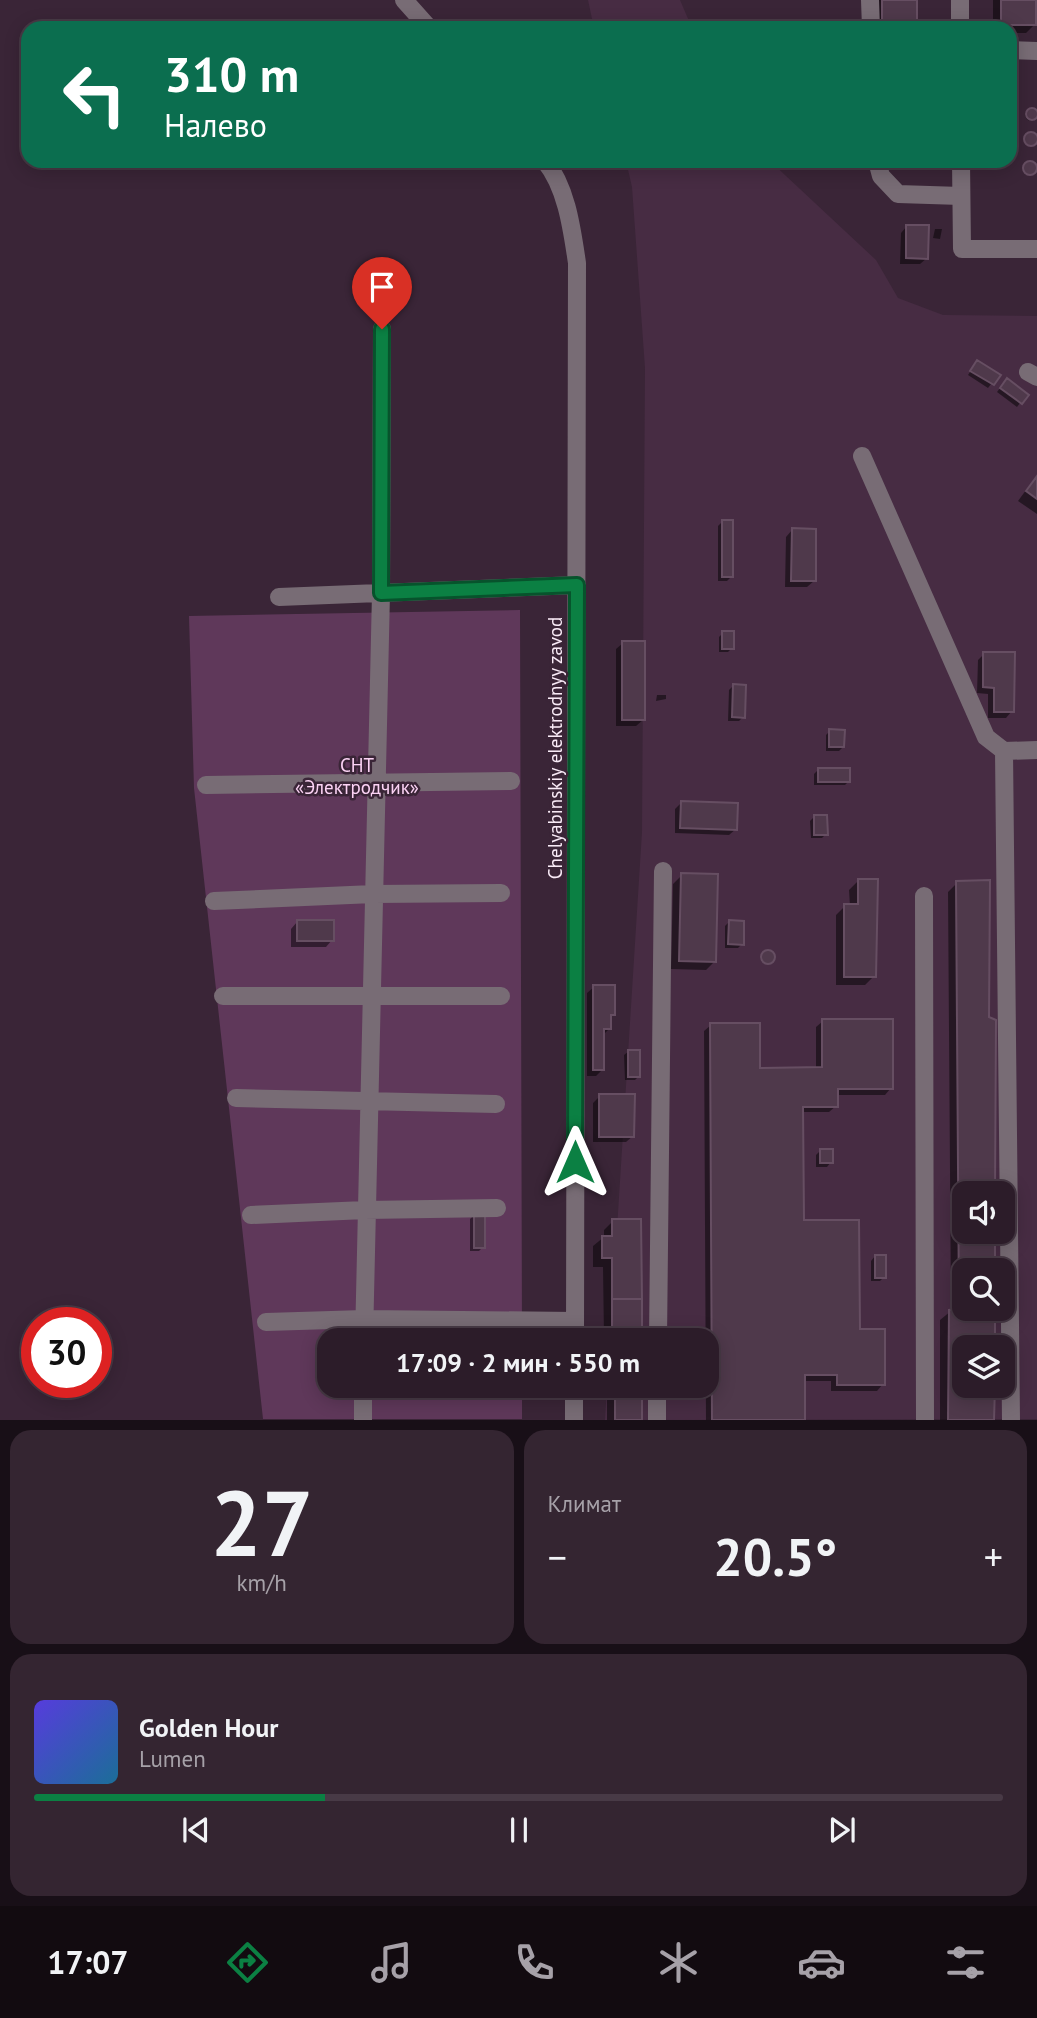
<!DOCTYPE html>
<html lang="ru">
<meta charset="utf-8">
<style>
:root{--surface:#2c1c29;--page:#342531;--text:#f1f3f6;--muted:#a6a1a8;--line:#483a46;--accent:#0b8043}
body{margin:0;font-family:"PT Sans",sans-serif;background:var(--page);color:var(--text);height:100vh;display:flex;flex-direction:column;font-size:26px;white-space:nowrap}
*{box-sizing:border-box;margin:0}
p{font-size:23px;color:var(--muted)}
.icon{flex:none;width:38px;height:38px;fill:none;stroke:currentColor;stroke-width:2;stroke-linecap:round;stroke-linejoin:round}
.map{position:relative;height:1420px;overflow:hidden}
.details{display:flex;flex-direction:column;gap:10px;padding:10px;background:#180f17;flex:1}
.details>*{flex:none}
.hud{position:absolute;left:21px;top:21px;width:996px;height:147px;border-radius:21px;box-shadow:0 4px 18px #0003,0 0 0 2px var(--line);background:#0b6e4f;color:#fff;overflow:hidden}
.tools{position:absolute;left:952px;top:1181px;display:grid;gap:14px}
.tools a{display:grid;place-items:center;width:63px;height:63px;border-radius:14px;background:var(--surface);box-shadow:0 4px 18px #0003,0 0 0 2px var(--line);font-size:35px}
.speed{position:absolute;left:21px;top:1307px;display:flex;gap:14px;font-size:35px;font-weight:700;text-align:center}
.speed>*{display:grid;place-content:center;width:91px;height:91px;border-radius:50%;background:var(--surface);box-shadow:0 4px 18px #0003,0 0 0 2px var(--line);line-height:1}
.speed .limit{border:10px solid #d22;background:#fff;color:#111}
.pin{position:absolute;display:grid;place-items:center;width:60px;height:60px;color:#fff;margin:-72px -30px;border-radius:50% 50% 50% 0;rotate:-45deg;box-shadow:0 0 7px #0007}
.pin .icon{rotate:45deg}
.me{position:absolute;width:77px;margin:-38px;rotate:0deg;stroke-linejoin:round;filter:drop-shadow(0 0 5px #0008)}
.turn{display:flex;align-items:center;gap:24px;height:147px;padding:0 28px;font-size:32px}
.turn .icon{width:91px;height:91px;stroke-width:2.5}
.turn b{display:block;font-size:49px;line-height:60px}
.big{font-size:52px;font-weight:700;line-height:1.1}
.details .card{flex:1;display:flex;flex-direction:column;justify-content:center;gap:10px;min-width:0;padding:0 24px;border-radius:21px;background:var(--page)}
.details .dial{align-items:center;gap:0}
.dial b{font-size:91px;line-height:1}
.song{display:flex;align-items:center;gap:21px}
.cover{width:84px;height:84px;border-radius:10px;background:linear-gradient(135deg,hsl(250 70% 55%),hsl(200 70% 35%))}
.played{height:7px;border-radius:4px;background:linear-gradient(90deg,var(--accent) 30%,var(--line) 30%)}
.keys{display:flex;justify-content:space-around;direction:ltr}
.heat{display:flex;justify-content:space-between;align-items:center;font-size:38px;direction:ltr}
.details .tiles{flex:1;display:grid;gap:10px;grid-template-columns:1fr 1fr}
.card:last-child{grid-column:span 2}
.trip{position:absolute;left:317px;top:1328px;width:402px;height:70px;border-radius:21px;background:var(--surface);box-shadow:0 4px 18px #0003,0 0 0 2px var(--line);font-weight:700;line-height:70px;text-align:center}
.tabs{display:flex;height:112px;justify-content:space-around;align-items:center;background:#120b10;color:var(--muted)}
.tabs .icon{width:49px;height:49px}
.tabs .active{color:var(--accent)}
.tabs b{font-size:32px;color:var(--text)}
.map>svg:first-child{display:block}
.built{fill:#472c43;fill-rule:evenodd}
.green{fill:#5f385a}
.shadow{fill:#0007}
.building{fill:#4f394b;stroke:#664e62;stroke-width:2}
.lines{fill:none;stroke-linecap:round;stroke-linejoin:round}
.minor{stroke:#786c75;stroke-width:18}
.route-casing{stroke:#07532c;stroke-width:18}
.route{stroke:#0b8043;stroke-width:12}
.labels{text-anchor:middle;stroke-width:5;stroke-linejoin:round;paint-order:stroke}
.street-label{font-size:19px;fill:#f9ebf7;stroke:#3a2537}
.park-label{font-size:19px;fill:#fcd3f5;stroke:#3a2537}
</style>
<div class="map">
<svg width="1037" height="1420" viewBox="0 0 1037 1420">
<rect width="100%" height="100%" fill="#3a2537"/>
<path class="built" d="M588 0H680L692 28H594Z
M626 161H770L876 260 898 298 943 315 1037 316V1419L605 1420 607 1386H707V1340H610L642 832 645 368 632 187ZM964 1194H1003V1232H964ZM964 1270H1003V1309H964ZM964 1348H1003V1386H964Z"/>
<path class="green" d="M520 610 522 1340H329V1386H522V1419H263L194 788 189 616Z"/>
<path class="shadow" d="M873 0H915V28H873Z
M993 0H1035V24L1026 33H1010V28H993Z
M1025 115a6 6 0 1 1 12 0a6 6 0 1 1-12 0Z
M1024 140a6 6 0 1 1 12 0a6 6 0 1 1-12 0Z
M1029 163 1035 166 1034 171 1026 175 1023 171Z
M907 226 927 258 920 264H900L901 233Z
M935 229H942L940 239 933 238Z
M974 366 998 375 988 388 968 375Z
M1003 384 1026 395 1017 407 997 392Z
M1037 475V514L1018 501Z
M722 522 731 577 727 581H718V526Z
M792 530 814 581 807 587H785L786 537Z
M723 633 732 648 728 652H719V637Z
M623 643 643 720 636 726H616V649Z
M984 654 1012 711 1006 718H988V694L977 693 978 660Z
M733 686 743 717 739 721H728L729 690Z
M657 695H666V699L656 701Z
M830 731 843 747 839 751H826V735Z
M818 770 849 781 845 785H814V774Z
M682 802 736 829 729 835 675 833V809Z
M814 817 826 834 822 838H811L810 821Z
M682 875 715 961 706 970 671 969 673 884Z
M858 881 874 976 865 985H836V915L845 906H850L849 890Z
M957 883 964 1232H993V1270H964V1309H993L964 1348V1386H993V1420H940V1320L951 1311 948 892Z
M297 922 332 940 326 947H291V929Z
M729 922 742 944 738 948H725V926Z
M760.5 958a5.5 5.5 0 1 1 11 0a5.5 5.5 0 1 1-11 0Z
M594 987 613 1014 609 1019V1029L603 1035V1069L596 1076H587V993Z
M823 1021 891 1088 885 1095H836V1106L829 1112H801L802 1222 883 1384 877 1391H831V1381H803V1420H706L704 1031 711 1025 758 1069H816V1027Z
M629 1051 639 1076 635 1080H625L624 1055Z
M600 1096 633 1136 626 1142H593V1103Z
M820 1151 831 1162 827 1167H816V1155Z
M474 1215 483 1247 479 1251H470V1219Z
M613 1221H640V1340H607V1337H604L603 1267H593V1246L604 1237V1230Z
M875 1256 884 1277 880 1281H871V1261Z
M607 1386H640V1420H607Z"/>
<path class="building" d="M882 0H917V28H882Z
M1001 0H1036V25H1001Z
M1026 114a6 6 0 1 1 12 0a6 6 0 1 1-12 0Z
M1024 139a7 7 0 1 1 14 0a7 7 0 1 1-14 0Z
M1023 168a7 7 0 1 1 14 0a7 7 0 1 1-14 0Z
M906 225H929L928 259 906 258Z
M977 360 1001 375 994 385 970 371Z
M1007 378 1029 395 1022 404 1000 388Z
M1037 476V499L1026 491Z
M722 520H733V577H722Z
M792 528 816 529V581H791Z
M722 631H734V649H722Z
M622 641H645V720H622Z
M983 652H1015L1014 712H994V688L983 687Z
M733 684 746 685 745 718 732 717Z
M829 729 845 730 844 747H829Z
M818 768H850V782H818Z
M681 801 738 803 737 830 680 828Z
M814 815H827L828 835H814Z
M681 873 718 874 716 962 679 961Z
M858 879H878L876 977H844V904H858Z
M990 880 989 1017 996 1020 995 1194H964V1232H995V1270H964V1309H995V1348H964V1386H995L994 1420H948L949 1310 959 1309 956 881Z
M297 920H334V941H297Z
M729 920 744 921V945L728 944Z
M761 957a7 7 0 1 1 14 0a7 7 0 1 1-14 0Z
M593 985H615V1015H611V1029H604V1070H593Z
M822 1019H893V1089H838V1107H803L804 1220H859L860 1329H885V1385H837V1375H805V1420H712L710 1023H760V1068L822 1067Z
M628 1050H640V1077H628Z
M599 1094H635L634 1137H599Z
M820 1149H833V1163H820Z
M474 1213H485V1248H474Z
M612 1219H641L642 1299H612V1258H602V1236H612Z
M875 1255H886V1278H875Z
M612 1299H642V1340H615V1328H612Z
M615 1386H642V1420H615Z"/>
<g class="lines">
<path class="minor" d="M404 0 429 28
M870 0 871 28
M960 0V28
M1010 50 1037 51
M545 161C567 188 572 230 577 263L575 1340
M877 161 881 176 898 194 961 196
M961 161 962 249H1037
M1028 372 1037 377
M862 456 986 737 1004 751 1037 750
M279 597 577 585
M1004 751 1011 1420
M206 785 511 781
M924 896 925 1420
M214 901 373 894 501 893
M223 996H501
M236 1098 496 1104
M251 1215 365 1210 497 1208
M266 1322 364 1319 575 1321
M364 1340 381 593 382 329
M658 1340 663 871
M363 1420V1386
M574 1420V1386
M657 1420V1386"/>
</g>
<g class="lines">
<g class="route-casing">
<path id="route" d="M382 329 381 593 577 585 575 1162"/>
</g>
<use href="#route" class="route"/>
</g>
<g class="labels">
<g class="street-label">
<text transform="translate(555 748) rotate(-90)" y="7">Chelyabinskiy elektrodnyy zavod</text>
</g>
<g class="park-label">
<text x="357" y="772">СНТ<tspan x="357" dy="22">«Электродчик»</tspan></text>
</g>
</g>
</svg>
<div class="tools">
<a><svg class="icon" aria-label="sound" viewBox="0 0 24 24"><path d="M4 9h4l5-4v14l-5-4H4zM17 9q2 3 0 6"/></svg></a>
<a><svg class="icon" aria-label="search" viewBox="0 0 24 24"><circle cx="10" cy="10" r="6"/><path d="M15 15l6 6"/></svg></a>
<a><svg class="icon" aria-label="layers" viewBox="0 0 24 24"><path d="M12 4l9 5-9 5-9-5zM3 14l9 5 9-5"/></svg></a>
</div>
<div class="speed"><div class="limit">30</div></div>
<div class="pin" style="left:382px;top:329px;background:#d93025"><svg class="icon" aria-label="arrive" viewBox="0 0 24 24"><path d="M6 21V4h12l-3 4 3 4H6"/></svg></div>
<svg class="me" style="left:575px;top:1162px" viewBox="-20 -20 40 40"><path d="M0-17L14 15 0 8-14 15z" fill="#0b8043" stroke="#fff" stroke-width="4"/></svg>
<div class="trip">17:09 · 2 мин · 550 m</div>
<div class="hud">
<div class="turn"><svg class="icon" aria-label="left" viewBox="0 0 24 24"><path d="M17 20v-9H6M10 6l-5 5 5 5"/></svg><div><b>310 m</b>Налево</div></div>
</div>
</div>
<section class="details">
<div class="tiles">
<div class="card dial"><b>27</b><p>km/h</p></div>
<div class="card"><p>Климат</p>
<div class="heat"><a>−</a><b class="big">20.5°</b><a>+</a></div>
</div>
<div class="card">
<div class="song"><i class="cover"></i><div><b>Golden Hour</b><p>Lumen</p></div></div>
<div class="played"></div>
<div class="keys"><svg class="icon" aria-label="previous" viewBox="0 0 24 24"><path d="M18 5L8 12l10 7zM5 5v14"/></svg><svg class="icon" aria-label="pause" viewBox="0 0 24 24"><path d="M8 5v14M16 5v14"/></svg><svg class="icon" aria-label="next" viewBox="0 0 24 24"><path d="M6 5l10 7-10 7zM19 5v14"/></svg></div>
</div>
</div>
</section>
<nav class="tabs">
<b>17:07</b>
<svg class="icon active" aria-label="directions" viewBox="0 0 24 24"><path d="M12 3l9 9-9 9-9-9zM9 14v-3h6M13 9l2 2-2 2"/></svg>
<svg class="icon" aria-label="music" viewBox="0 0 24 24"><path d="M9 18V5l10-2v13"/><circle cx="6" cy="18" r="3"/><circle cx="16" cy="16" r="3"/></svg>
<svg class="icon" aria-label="phone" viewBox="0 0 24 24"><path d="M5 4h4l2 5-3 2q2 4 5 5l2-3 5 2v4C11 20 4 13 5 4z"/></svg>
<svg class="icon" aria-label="climate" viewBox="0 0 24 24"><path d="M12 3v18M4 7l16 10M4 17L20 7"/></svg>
<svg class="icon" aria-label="car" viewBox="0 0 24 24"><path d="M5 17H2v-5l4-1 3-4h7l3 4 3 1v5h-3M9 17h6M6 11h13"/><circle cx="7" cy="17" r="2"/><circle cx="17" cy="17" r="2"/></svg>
<svg class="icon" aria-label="filters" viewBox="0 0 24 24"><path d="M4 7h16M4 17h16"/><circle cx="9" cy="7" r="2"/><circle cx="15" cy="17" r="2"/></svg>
</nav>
